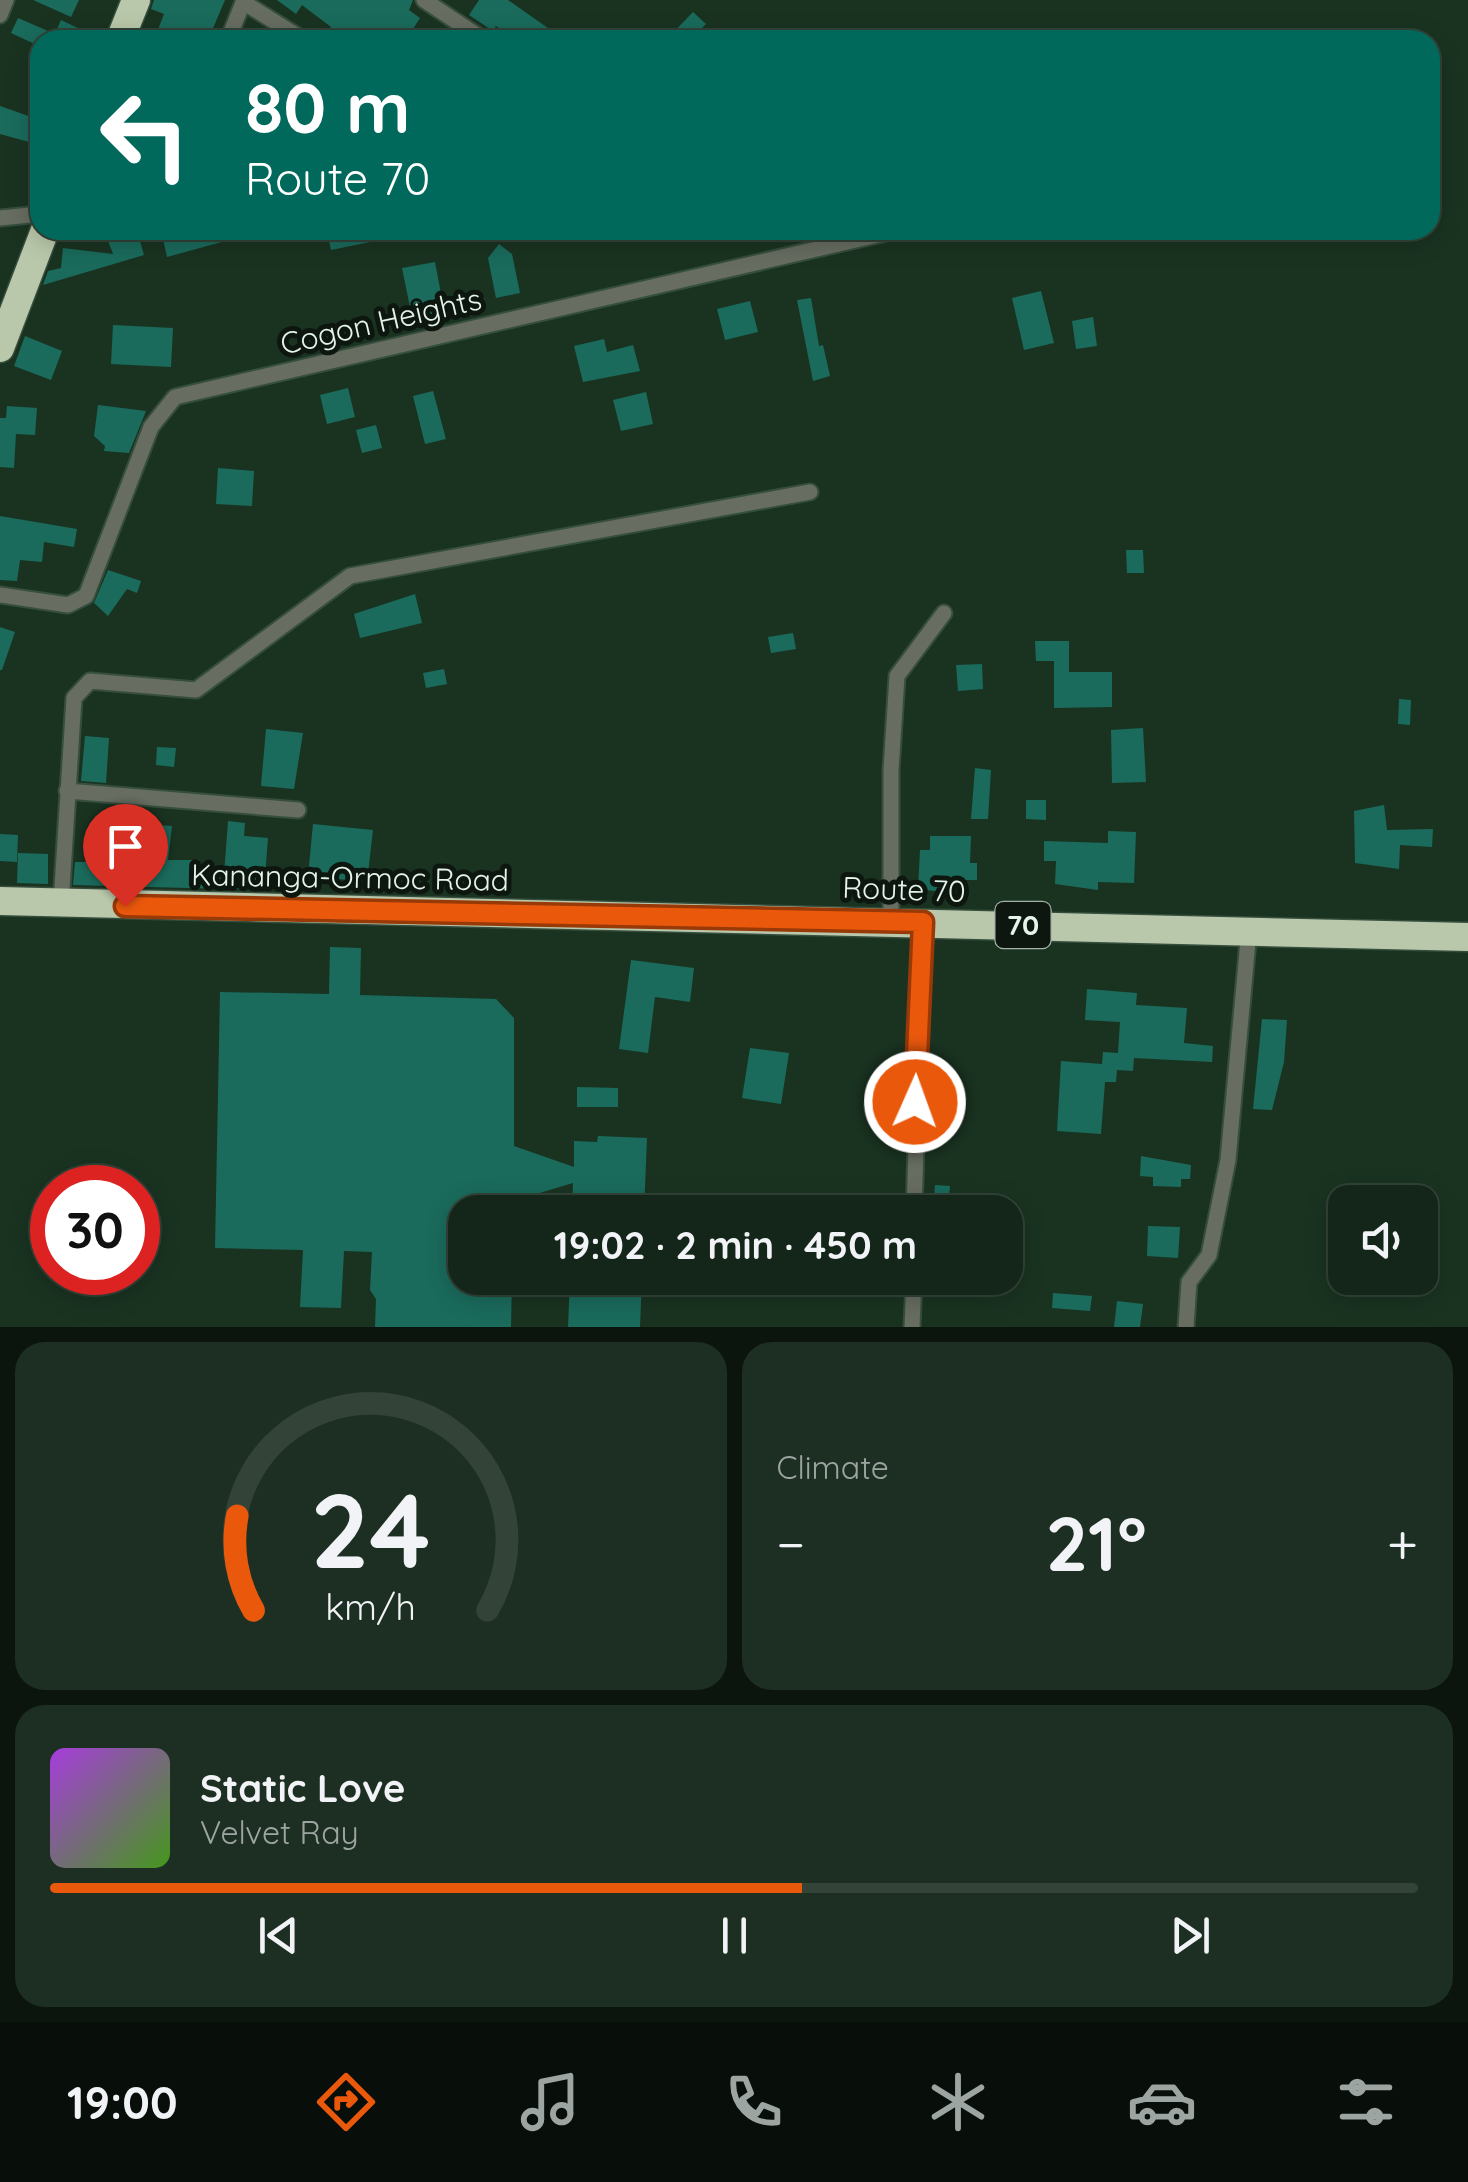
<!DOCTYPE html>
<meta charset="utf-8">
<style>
:root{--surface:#142619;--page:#1d2e22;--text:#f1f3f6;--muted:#9da5a2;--line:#334338;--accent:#ea580c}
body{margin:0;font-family:Quicksand,sans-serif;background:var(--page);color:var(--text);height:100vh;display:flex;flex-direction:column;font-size:38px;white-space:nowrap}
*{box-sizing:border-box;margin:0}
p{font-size:32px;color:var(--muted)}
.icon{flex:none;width:55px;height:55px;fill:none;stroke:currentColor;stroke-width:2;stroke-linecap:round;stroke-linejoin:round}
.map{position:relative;height:1327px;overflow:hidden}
.sheet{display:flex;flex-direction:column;gap:15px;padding:15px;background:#0b150e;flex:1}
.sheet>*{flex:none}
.hud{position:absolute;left:30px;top:30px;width:1410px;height:210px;border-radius:30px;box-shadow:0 5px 25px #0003,0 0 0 2px var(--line);background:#00695c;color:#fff;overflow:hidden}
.controls{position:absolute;left:1328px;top:1185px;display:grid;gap:20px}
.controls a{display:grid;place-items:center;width:110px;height:110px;border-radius:20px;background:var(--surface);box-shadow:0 5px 25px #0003,0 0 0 2px var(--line);font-size:50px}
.speed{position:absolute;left:30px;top:1165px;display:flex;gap:20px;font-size:50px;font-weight:700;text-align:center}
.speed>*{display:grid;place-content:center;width:130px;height:130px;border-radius:50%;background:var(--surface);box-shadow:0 5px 25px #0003,0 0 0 2px var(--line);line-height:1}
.speed .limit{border:15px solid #d22;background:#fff;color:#111}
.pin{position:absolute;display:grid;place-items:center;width:85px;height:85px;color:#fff;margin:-102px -42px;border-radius:50% 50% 50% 0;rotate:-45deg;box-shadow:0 0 10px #0007}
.pin .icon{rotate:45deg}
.me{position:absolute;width:110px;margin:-55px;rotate:2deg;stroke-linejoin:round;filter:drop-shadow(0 0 8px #0008)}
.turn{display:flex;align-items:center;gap:35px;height:210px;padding:0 50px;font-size:45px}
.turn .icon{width:130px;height:130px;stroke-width:2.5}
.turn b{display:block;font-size:70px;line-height:85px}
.big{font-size:75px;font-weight:700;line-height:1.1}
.sheet .card{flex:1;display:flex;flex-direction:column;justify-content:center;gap:15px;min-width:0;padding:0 35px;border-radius:30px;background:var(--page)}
.sheet .dial{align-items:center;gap:0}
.dial svg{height:260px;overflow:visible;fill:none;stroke:var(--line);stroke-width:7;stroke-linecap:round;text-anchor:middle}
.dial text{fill:var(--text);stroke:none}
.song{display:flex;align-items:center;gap:30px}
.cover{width:120px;height:120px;border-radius:15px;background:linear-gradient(135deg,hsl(280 70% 55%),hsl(100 70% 35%))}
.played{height:10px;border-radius:5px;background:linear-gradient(90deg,var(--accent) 55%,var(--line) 55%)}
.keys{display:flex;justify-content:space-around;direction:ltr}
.heat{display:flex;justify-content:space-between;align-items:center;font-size:55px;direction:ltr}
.sheet .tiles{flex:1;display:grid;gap:15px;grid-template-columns:1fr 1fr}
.card:last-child{grid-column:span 2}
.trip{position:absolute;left:448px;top:1195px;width:575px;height:100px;border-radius:30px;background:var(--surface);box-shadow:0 5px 25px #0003,0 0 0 2px var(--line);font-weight:700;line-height:100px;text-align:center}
.dock{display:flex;height:160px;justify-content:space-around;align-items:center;background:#080f0a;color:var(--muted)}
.dock .icon{width:70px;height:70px}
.dock .current{color:var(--accent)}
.dock b{font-size:45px;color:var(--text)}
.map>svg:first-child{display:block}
.building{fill:#1a6b5c}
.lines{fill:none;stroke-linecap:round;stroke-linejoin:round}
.street-casing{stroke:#364e3d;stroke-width:19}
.highway-casing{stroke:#364e3d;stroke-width:31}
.street{stroke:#676d61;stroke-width:15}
.highway{stroke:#b9c8aa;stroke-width:28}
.route-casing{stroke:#983908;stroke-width:25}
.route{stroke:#ea580c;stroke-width:18}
.labels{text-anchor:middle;stroke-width:10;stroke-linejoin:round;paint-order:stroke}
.shield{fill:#0d1710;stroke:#a4b2a8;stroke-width:2.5}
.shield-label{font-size:28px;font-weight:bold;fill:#e5f4e9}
.street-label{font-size:30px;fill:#e5f4e9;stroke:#0d1710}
</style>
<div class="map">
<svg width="1468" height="1327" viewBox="0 0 1468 1327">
<rect width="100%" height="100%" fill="#1a3321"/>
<path class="building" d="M33 0H79L71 17Z
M154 0H225L208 40H154L164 14 151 9Z
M277 0H413L409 10 420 18 406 40H345L339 35 333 40 326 35 331 27 302 5 296 14Z
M479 0H508L565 40H516L496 26 493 31 469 15Z
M693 12 706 24 690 40H666Z
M18 18 55 34 61 20 103 40H40L39 46 11 33Z
M0 106 40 120V145L0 134Z
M104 230H137L144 255 43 285 48 271 61 268 63 248 113 254Z
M161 230H250L251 234 167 257Z
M378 230 380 240 331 250 327 232Z
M499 244 512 254 520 293 496 298 488 258Z
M435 262 446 320 414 327 402 268Z
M1041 291 1054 343 1024 350 1012 298Z
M811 298 819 346 823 345 830 376 813 381 797 300Z
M750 301 758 332 725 340 717 309Z
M1093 317 1097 346 1076 349 1072 321Z
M113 325 173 328 171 367 111 364Z
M25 336 62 351 51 380 14 366Z
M604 339 607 352 633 345 640 371 583 382 574 346Z
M348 388 355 417 327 424 320 395Z
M433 391 446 439 425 444 413 396Z
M646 392 653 424 621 431 613 400Z
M98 405 146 411 129 453 104 451 105 446 94 436Z
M7 406 37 408 35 435 16 434 14 468 0 467V418H6Z
M376 425 382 448 362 453 356 430Z
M218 468 254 471 252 506 216 504Z
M0 516 77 529 74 547 44 542 42 562 20 560 17 581 0 580Z
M1126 550H1143L1144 573H1127Z
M108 570 141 581 137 593 127 589 108 616 94 603Z
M415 594 422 623 360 638 354 614Z
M0 627 15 632 2 670H0Z
M793 633 796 649 771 653 768 637Z
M1035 641H1069V672H1112V707L1054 708V661H1036Z
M982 664 983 689 958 691 956 665Z
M444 669 447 684 426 688 423 673Z
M1399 699 1411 700 1410 725 1398 724Z
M1143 728 1146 782 1112 783 1111 730Z
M266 729 303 733 294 789 261 786Z
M85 736 109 738 106 783 81 781Z
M157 747 176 748 174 767 156 765Z
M975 768 991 770 988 819H971Z
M1026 800H1046V820L1026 819Z
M1384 805 1387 830 1433 829 1432 847 1400 845 1399 869 1355 863 1354 811Z
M228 821 245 823 244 836 268 838 264 890 73 885 75 862H90L91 850 120 852 122 822 172 826 168 860H193V873L224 875Z
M313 824 373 830 367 882 308 876Z
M1108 831 1136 832 1134 883 1098 882V890L1055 884 1056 861H1044V841L1108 843Z
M0 834 18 835 17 862 0 861Z
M930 836H971L970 863H977V880H951V893L918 889 920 850H930Z
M18 853 48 854V884L17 883Z
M330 947 361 948 360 995 496 999 514 1018V1146L574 1167V1141L597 1142 598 1136 647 1138 644 1212H572L573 1183 513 1201V1212H465V1278H512L511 1327H375L376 1299 370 1290 372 1252 344 1251 341 1308 300 1307 303 1250 215 1248 220 992 329 994Z
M631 960 694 968 690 1002 655 997 648 1053 619 1049Z
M1087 989 1137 993 1136 1005 1187 1008 1184 1043 1213 1046 1212 1062 1134 1058 1133 1071 1117 1070 1116 1082H1105L1101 1134 1057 1131 1061 1061 1102 1064 1103 1052 1118 1053 1120 1022 1085 1020Z
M1262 1019 1287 1020 1284 1062 1272 1110 1253 1109Z
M750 1048 789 1053 781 1104 742 1098Z
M577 1087 618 1088V1107H577Z
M1141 1156 1191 1165 1190 1179H1181V1187L1153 1186V1177L1140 1176Z
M935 1185 950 1186 948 1212H933Z
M1148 1226 1180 1227 1178 1258 1147 1256Z
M570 1278H642L640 1327H568Z
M1053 1293 1092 1296 1090 1311 1052 1308Z
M1117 1301 1143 1304 1140 1327H1114Z"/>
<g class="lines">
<g class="street-casing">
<path id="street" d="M424 0 484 40
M243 2 304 40
M0 15 6 0
M228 40 244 0
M0 218 40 214
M0 595 68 605 86 596 151 427 175 397 899 230
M67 791 298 810
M61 904 74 698 90 681 196 690 350 576 810 492
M891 921V770L897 676 944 613
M914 1212 923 922
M912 1327 914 1278
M1186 1327 1189 1282 1209 1255 1228 1160 1249 930"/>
</g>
<g class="highway-casing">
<path id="highway" d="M120 40 136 0
M0 348 45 230
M0 901 1468 937"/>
</g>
<use href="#street" class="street"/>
<use href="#highway" class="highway"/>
</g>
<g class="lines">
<g class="route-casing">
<path id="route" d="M125 906 923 922 915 1102"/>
</g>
<use href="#route" class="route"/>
</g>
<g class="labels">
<rect class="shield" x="995.5" y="902" width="55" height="46" rx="8"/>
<g class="shield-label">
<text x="1023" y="935">70</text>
</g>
<g class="street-label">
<text transform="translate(381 322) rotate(-13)" y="10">Cogon Heights</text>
<text transform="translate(350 878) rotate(1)" y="10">Kananga-Ormoc Road</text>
<text transform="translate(904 890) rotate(2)" y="10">Route 70</text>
</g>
</g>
</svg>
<div class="controls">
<a><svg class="icon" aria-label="sound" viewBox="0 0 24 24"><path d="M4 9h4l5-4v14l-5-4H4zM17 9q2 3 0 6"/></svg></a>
</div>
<div class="speed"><div class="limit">30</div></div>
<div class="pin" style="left:125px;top:906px;background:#d93025"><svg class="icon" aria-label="arrive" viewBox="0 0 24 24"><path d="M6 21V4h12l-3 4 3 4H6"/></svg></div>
<svg class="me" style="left:915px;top:1102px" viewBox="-20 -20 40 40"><circle r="17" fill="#ea580c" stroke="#fff" stroke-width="3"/><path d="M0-11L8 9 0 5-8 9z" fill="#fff"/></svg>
<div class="trip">19:02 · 2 min · 450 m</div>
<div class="hud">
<div class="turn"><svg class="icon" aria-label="left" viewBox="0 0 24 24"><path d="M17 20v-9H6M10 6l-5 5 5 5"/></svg><div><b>80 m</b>Route 70</div></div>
</div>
</div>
<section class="sheet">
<div class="tiles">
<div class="card dial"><svg viewBox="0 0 100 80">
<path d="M14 69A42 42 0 1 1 86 69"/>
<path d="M14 69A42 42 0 0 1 9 40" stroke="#ea580c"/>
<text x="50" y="56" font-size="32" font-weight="700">24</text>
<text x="50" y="72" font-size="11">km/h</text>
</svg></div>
<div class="card"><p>Climate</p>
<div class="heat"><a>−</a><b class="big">21°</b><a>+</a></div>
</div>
<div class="card">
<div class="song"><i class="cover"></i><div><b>Static Love</b><p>Velvet Ray</p></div></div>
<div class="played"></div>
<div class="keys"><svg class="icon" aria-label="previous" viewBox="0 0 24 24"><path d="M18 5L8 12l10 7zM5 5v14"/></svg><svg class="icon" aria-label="pause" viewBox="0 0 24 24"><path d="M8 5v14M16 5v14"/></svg><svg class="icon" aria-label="next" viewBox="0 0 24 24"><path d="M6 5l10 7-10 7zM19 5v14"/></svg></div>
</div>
</div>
</section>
<nav class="dock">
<b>19:00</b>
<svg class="icon current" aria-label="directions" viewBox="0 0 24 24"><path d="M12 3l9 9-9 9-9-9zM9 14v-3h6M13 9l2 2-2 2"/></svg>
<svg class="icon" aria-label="music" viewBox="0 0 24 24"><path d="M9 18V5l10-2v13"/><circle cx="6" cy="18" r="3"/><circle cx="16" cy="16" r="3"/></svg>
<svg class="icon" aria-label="phone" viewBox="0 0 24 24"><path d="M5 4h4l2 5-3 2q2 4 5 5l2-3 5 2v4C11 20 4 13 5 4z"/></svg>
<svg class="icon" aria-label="climate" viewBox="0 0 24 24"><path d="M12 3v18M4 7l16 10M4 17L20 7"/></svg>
<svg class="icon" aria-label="car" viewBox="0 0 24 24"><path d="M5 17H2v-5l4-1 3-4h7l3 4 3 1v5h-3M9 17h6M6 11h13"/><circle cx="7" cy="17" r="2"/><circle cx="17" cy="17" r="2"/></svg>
<svg class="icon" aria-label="filters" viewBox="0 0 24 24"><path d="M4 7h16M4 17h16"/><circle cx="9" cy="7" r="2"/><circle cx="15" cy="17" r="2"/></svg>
</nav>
